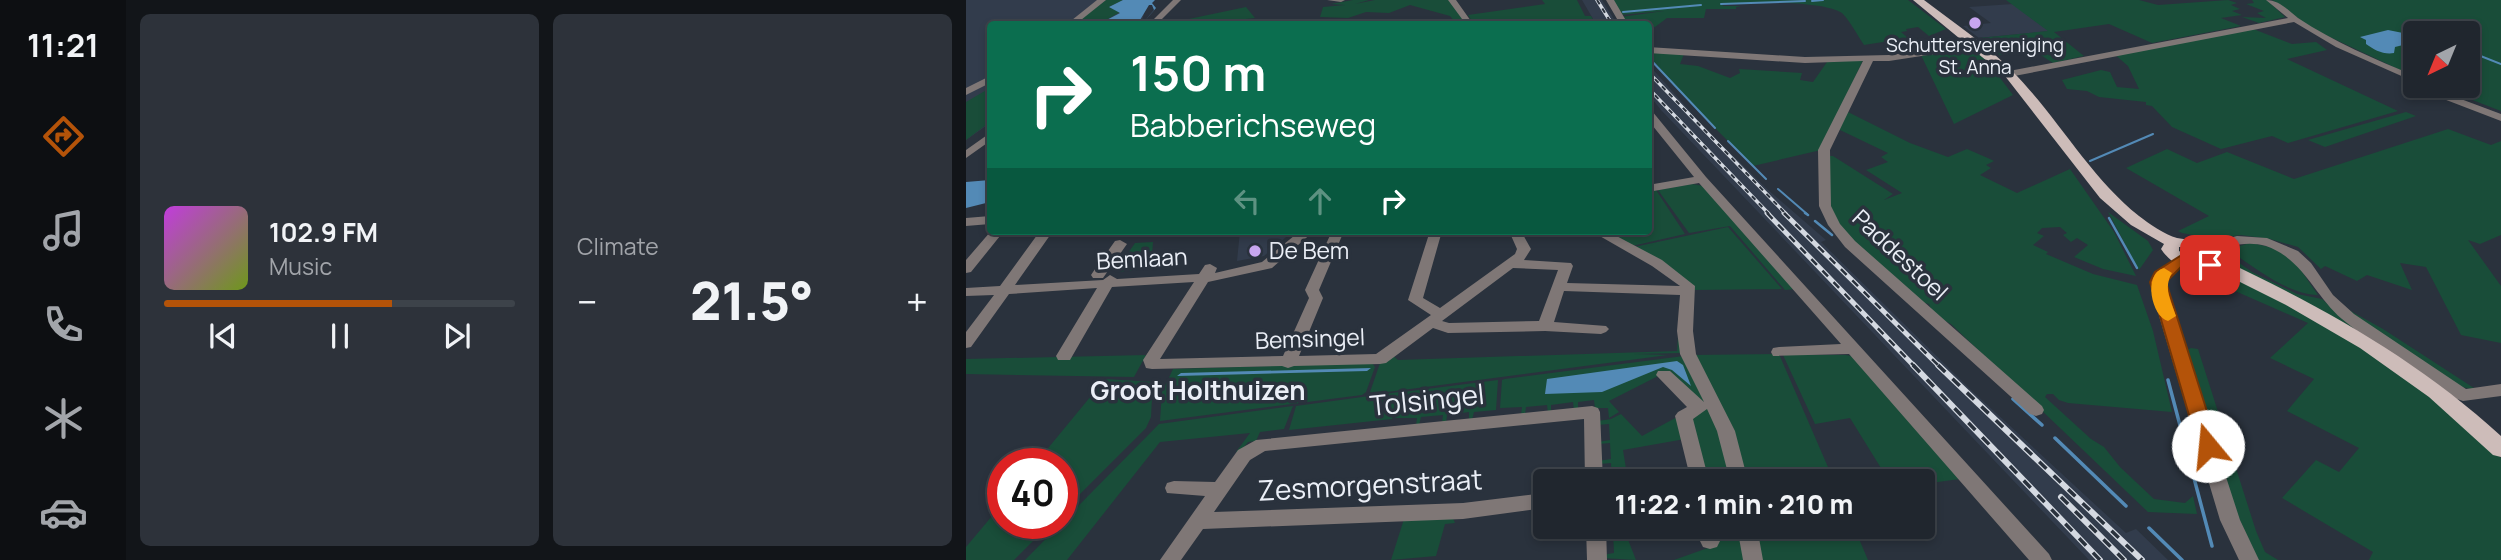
<!DOCTYPE html>
<meta charset="utf-8">
<style>
:root{--surface:#20262e;--page:#2d323a;--text:#f1f3f6;--muted:#a2a5aa;--line:#3d434a;--accent:#b45309}
body{margin:0;font-family:Manrope,sans-serif;background:var(--page);color:var(--text);height:100vh;display:flex;flex-direction:column;font-size:26px;white-space:nowrap}
*{box-sizing:border-box;margin:0}
p{font-size:23px;color:var(--muted)}
.icon{flex:none;width:38px;height:38px;fill:none;stroke:currentColor;stroke-width:2;stroke-linecap:round;stroke-linejoin:round}
.map{position:relative;flex:1;overflow:hidden}
.drawer{display:flex;flex-direction:column;gap:14px;padding:14px;background:#121519;width:840px}
.drawer>*{flex:none}
.banner{position:absolute;left:21px;top:21px;width:665px;height:214px;border-radius:7px;box-shadow:0 4px 10px #0003,0 0 0 2px var(--line);background:#0b6e4f;color:#fff;overflow:hidden}
.needle{width:46px;rotate:223deg}
.buttons{position:absolute;left:1437px;top:21px;display:grid;gap:14px}
.buttons a{display:grid;place-items:center;width:77px;height:77px;border-radius:7px;background:var(--surface);box-shadow:0 4px 10px #0003,0 0 0 2px var(--line);font-size:35px}
.speed{position:absolute;left:21px;top:448px;display:flex;gap:14px;font-size:35px;font-weight:700;text-align:center}
.speed>*{display:grid;place-content:center;width:91px;height:91px;border-radius:50%;background:var(--surface);box-shadow:0 4px 10px #0003,0 0 0 2px var(--line);line-height:1}
.speed .limit{border:10px solid #d22;background:#fff;color:#111}
.pin{position:absolute;display:grid;place-items:center;width:60px;height:60px;color:#fff;margin:-30px;border-radius:14px;box-shadow:0 4px 10px #0006}
.me{position:absolute;width:77px;margin:-38px;rotate:343deg;stroke-linejoin:round;filter:drop-shadow(0 0 5px #0008)}
.turn{display:flex;align-items:center;gap:24px;height:147px;padding:0 28px;font-size:32px}
.turn .icon{width:91px;height:91px;stroke-width:2.5}
.turn b{display:block;font-size:49px;line-height:60px}
.lanes{display:flex;align-items:center;height:66px;padding:0 28px;background:#0003;justify-content:center;gap:35px;direction:ltr}
.lanes .off{opacity:.35}
.big{font-size:52px;font-weight:800;line-height:1.1}
.drawer .card{flex:1;display:flex;flex-direction:column;justify-content:center;gap:10px;min-width:0;padding:0 24px;border-radius:10px;background:var(--page)}
.song{display:flex;align-items:center;gap:21px}
.cover{width:84px;height:84px;border-radius:10px;background:linear-gradient(135deg,hsl(290 70% 55%),hsl(80 70% 35%))}
.played{height:7px;border-radius:4px;background:linear-gradient(90deg,var(--accent) 65%,var(--line) 65%)}
.keys{display:flex;justify-content:space-around;direction:ltr}
.heat{display:flex;justify-content:space-between;align-items:center;font-size:38px;direction:ltr}
.drawer .tiles{flex:1;display:grid;gap:14px;grid-template-columns:repeat(2,1fr)}
.trip{position:absolute;left:567px;top:469px;width:402px;height:70px;border-radius:7px;background:var(--surface);box-shadow:0 4px 10px #0003,0 0 0 2px var(--line);font-weight:800;line-height:70px;text-align:center}
main{display:flex;flex:1;min-height:0}
.tabs{display:flex;flex-direction:column;width:126px;justify-content:space-around;align-items:center;background:#0d0f12;color:var(--muted)}
.tabs .icon{width:49px;height:49px}
.tabs .selected{color:var(--accent)}
.tabs b{font-size:32px;color:var(--text)}
.map>svg:first-child{display:block}
.built{fill:#323c4c}
.green{fill:#194d39}
.water{fill:#538ab6}
.lines{fill:none;stroke-linecap:round;stroke-linejoin:round}
.stream-far2{stroke:#538ab6;stroke-width:2}
.stream-far1{stroke:#538ab6;stroke-width:2.5}
.stream{stroke:#538ab6;stroke-width:3.5}
.minor{fill:#7f7776;fill-rule:evenodd}
.major{fill:#cdbcb9;fill-rule:evenodd}
.rail-far2-casing{stroke:#d4d9e1;stroke-width:3.5}
.rail-far1-casing{stroke:#d4d9e1;stroke-width:5}
.rail-casing{stroke:#d4d9e1;stroke-width:6}
.rail-far2{stroke:#2a323d;stroke-width:2;stroke-dasharray:5;stroke-linecap:butt}
.rail-far1{stroke:#2a323d;stroke-width:2.5;stroke-dasharray:8;stroke-linecap:butt}
.rail{stroke:#2a323d;stroke-width:3.5;stroke-dasharray:10;stroke-linecap:butt}
.route{fill:#b45309;stroke:#753606;stroke-width:2}
.slow{fill:#f59e0b}
.poi-dot{fill:#c8a6ef;stroke:#2a323d;stroke-width:2.5}
.labels{text-anchor:middle;stroke-width:7;stroke-linejoin:round;paint-order:stroke}
.far-poi-label{font-size:19px;fill:#ebeff7;stroke:#2a323d}
.poi-label{font-size:23px;fill:#ebeff7;stroke:#2a323d;text-anchor:start}
.street-label{font-size:23px;fill:#ebeff7;stroke:#2a323d}
.quarter-label{font-size:26px;font-weight:bold;fill:#ebeff7;stroke:#2a323d}
.near-street-label{font-size:28px;fill:#ebeff7;stroke:#2a323d}
</style>
<main>
<nav class="tabs">
<b>11:21</b>
<svg class="icon selected" aria-label="directions" viewBox="0 0 24 24"><path d="M12 3l9 9-9 9-9-9zM9 14v-3h6M13 9l2 2-2 2"/></svg>
<svg class="icon" aria-label="music" viewBox="0 0 24 24"><path d="M9 18V5l10-2v13"/><circle cx="6" cy="18" r="3"/><circle cx="16" cy="16" r="3"/></svg>
<svg class="icon" aria-label="phone" viewBox="0 0 24 24"><path d="M5 4h4l2 5-3 2q2 4 5 5l2-3 5 2v4C11 20 4 13 5 4z"/></svg>
<svg class="icon" aria-label="climate" viewBox="0 0 24 24"><path d="M12 3v18M4 7l16 10M4 17L20 7"/></svg>
<svg class="icon" aria-label="car" viewBox="0 0 24 24"><path d="M5 17H2v-5l4-1 3-4h7l3 4 3 1v5h-3M9 17h6M6 11h13"/><circle cx="7" cy="17" r="2"/><circle cx="17" cy="17" r="2"/></svg>
</nav>
<section class="drawer">
<div class="tiles">
<div class="card">
<div class="song"><i class="cover"></i><div><b>102.9 FM</b><p>Music</p></div></div>
<div class="played"></div>
<div class="keys"><svg class="icon" aria-label="previous" viewBox="0 0 24 24"><path d="M18 5L8 12l10 7zM5 5v14"/></svg><svg class="icon" aria-label="pause" viewBox="0 0 24 24"><path d="M8 5v14M16 5v14"/></svg><svg class="icon" aria-label="next" viewBox="0 0 24 24"><path d="M6 5l10 7-10 7zM19 5v14"/></svg></div>
</div>
<div class="card"><p>Climate</p>
<div class="heat"><a>−</a><b class="big">21.5°</b><a>+</a></div>
</div>
</div>
</section>
<div class="map">
<svg width="1535" height="560" viewBox="0 0 1535 560">
<rect width="100%" height="100%" fill="#2a323d"/>
<path class="built" d="M0 0H182L175 24H24V123L0 140Z
M616 0H636L651 24H630Z
M1047 4 1083 31 1013 38 997 26 1025 23 1003 7Z
M683 65 738 127 801 189 860 240 855 242 1005 390 1160 533 1170 529 1202 560H1123L695 110 683 95Z
M274 231H327L298 256 271 261Z"/>
<path class="green" d="M140 0H157L143 7 154 12 133 24H108Z
M387 0H403L389 4 409 0H484L498 20 488 21 484 16 444 5 423 13 400 12 382 18 354 17 357 7 379 5 365 4Z
M576 0H611L619 16H625L630 24H590L625 19 576 24H508L502 15 579 4Z
M645 0H942L980 29 963 36 952 27 940 29 941 31 935 32 942 38 898 45C891 35 885 22 876 13 856 0 784 2 756 4L757 6H775L770 7V9H740L738 18H701L689 27 659 24 655 17 698 11 654 15Z
M1040 0H1173L1192 5 1262 0 1271 3 1265 5 1274 9 1266 11 1276 15 1255 18 1275 26 1186 43 1143 24 1088 32 1118 56 1087 63 1070 52 1034 55 1013 38 1082 31Z
M1286 0H1301L1319 17 1293 23 1276 17 1300 18 1291 13 1298 11 1280 4 1288 3Z
M1306 0H1535V111L1470 86H1502V33H1449V77L1347 29Z
M280 7 289 18 234 24H199Z
M1282 27 1326 44 1350 42 1361 50 1321 59 1432 111 1322 143 1306 136 1255 149 1206 127 1186 106 1180 105V102L1133 97 1121 91 1101 89 1096 80 1135 70 1144 72 1151 87 1173 89 1162 66 1147 53Z
M1006 48 1022 62 1047 95 988 124 955 55Z
M682 51 718 54 714 64 732 66 764 78 774 73 773 69 836 73 834 80 847 82 861 62 897 60 855 150 787 166 726 105 683 56Z
M24 88V122L0 140V102Z
M880 111 944 143 982 157 1001 149 1024 159 1028 161 1020 165 1025 168 1014 175 1051 193 1104 169 1148 232 1170 276 1137 269 1108 257 1122 245 1111 238 1105 242 1097 235 1101 233 1094 227 1076 228 1071 233 1078 236 1067 245 1082 252 1080 254 1127 274 1171 285 1187 331 1206 412 1102 403 1093 400 1087 394H1081L1079 397 1125 439 1138 447 1154 467 1188 499 1219 503 1227 496 1231 514 1182 512 985 324C976 319 966 316 963 304L954 302 890 247 866 216 860 156H867L927 194 918 200 936 193 900 170 922 162 915 157 922 153 872 129Z
M1440 112 1450 116 1359 147 1342 140Z
M1482 129 1525 145 1535 141V235L1514 244 1502 240 1535 286V343L1495 335 1460 267 1434 263 1446 290 1401 275 1391 281 1359 266 1355 269 1332 247 1304 239 1275 235 1248 239 1216 233 1212 231 1243 216 1160 168 1201 149 1231 163 1261 152 1328 179Z
M726 184 737 186 830 289 819 290 764 226 723 233 692 190Z
M690 190 719 234 666 246 635 231H682L683 191Z
M1142 212 1182 241 1187 250 1173 270Z
M762 227 816 289 727 290 668 247Z
M187 242 186 255 183 260 189 259 181 269 149 272 169 243Z
M1283 243C1329 249 1329 264 1352 295 1320 294 1289 267 1262 250Z
M1258 252 1286 272 1331 294 1356 299 1389 329 1265 265 1257 260 1255 253Z
M1227 268C1319 274 1471 392 1535 458V560H1403L1407 552 1316 498 1350 460 1373 472 1393 448 1321 411 1348 379 1304 358 1342 323 1219 269Z
M1372 304 1417 329 1511 390 1490 386Z
M713 322 715 353 668 354 702 355 406 394 404 392 414 363 426 355 432 360 711 351Z
M1225 348 1232 349 1290 531 1299 552 1312 560H1292L1271 514 1221 350Z
M813 354 868 481H778L770 449 726 355Z
M180 355 168 377 0 374V359Z
M817 355H880L889 357 994 479 957 484V481H923L884 418 849 424Z
M718 356 740 400 737 402 700 372 643 401 653 412 643 418 642 408H629L628 400 612 402V410H608L607 402 585 405V412L582 413 581 405 560 407 559 415H555L556 407 534 408 536 380 539 379Z
M406 363 409 367 400 392 396 395 194 421 196 392 207 369Z
M139 379 190 382 186 398 185 417 180 428 96 512V464H69Z
M532 380 530 410 508 412 506 420H503V412L481 415 480 423H476L477 415 455 417 453 425 450 426 451 418H429L437 392Z
M433 392 426 419 323 430 330 406Z
M327 406 318 429 294 432 290 441 282 442 274 452H270L284 433 194 442 101 560H59L193 424Z
M743 406 763 454 769 481H738L722 419Z
M655 414 676 436 713 416 719 439 657 450 662 481H646L645 463 633 464 632 461 645 459 644 443 632 444V442L644 440 643 424 631 425 632 421 645 419Z
M37 503V523H85L48 560H0V547Z
M486 516 489 523 479 524 470 556 425 560 438 519Z
M651 527V537H661L670 560 636 558V555L648 553 647 531 635 532V529Z
M742 527H777L782 560H708L750 545Z
M786 527H888L902 560H792Z"/>
<path class="water" d="M157 0H189L186 3 190 8 176 24 188 10 186 5H183L174 20 160 24H133L154 13 143 7Z
M1422 30 1447 35 1449 42 1429 47 1428 53C1418 55 1408 50 1400 44V40L1394 37Z
M24 180V202L0 208V182Z
M711 361 717 365 725 386 706 370 697 367 636 392 579 394 581 379Z
M405 368 401 371 211 376 215 373Z"/>
<g class="lines">
<path class="stream-far2" d="M846 1 857 0
M755 4 839 1
M657 12 735 5
M1502 51 1535 64
M682 57 749 128
M762 141 800 179
M1124 161 1187 134
M812 189 841 214"/>
<path class="stream-far1" d="M839 213 842 215
M1143 218 1171 268
M849 221 866 235"/>
<path class="stream" d="M1202 380 1246 546
M1047 399 1076 425
M1089 438 1160 506
M1183 528 1216 560"/>
<path class="minor" d="M131 0H140L110 24H101Z
M207 0H215L191 24H183Z
M361 0H379L375 2Z
M482 0H490L507 24 459 23V19H496Z
M640 0H648L662 24H654Z
M1300 0C1313 0 1322 10 1332 18 1368 42 1409 59 1449 76V82L1370 47 1328 22 1043 77 1038 74 1043 71 1322 18Z
M1011 42 1014 43V47L923 61H907L864 150 865 206 874 224 889 241 1076 406 1078 410 1076 414 1070 416 1064 414 879 247 862 225 853 206 852 150 897 61 839 63 682 53V47L839 57 923 55Z
M24 76V83L0 95V88Z
M1449 84V86H1460L1535 114V121L1449 88Z
M682 110 686 111 740 177 1083 554 1086 560H1063L883 354 807 356 805 352 807 348 813 347 875 344 733 183 682 192V185L728 177 682 120Z
M24 133V141L0 158V150Z
M24 216V224L0 226V218Z
M25 231H38L5 272 0 273V260Z
M74 231H87L49 285 137 280 144 275 151 279 233 274 239 265 244 264 251 268 249 273 296 262 334 231H348L306 268 242 282 194 359 317 356 343 298 339 290 366 231H378L353 290 357 298 333 356 410 354 465 315 442 300 464 231H476L457 298 474 308 549 254 551 249 543 231H555L565 249 558 260 605 263 607 266 601 283 714 286 686 266 625 231H641L696 260 729 286 727 331 730 354 769 431 782 481H764L751 431 741 409 727 419 743 481H725L709 416 712 412 721 407 690 375 692 371H704L738 402 714 354 711 331 714 295 598 291 588 322 640 326 643 329 640 332 635 334 579 331 482 333 467 328 420 363 414 364 328 366 322 368 316 366 186 369 180 368 177 360 228 282 146 287 104 360H92L90 356 131 288 43 294 5 347 0 348V332L28 295 0 296V288L34 286ZM547 268 592 270 573 321 483 323 476 321Z
M1271 236 1301 238 1332 251 1345 263 1367 295 1388 314 1500 389 1535 384V396L1497 401 1491 399C1453 373 1412 349 1376 319 1348 295 1337 259 1300 246 1280 240 1261 247 1242 252L1235 248 1237 245Z
M154 240 161 244 137 278H127L125 275 127 272 149 241Z
M1214 256 1221 260 1202 277 1199 289 1274 520 1293 560H1273L1254 520 1185 289 1190 272Z
M626 406 632 408 634 412 637 481H619L618 419 299 451 284 460 248 512 497 503 579 493V508L497 519 237 529 215 560H194L239 496 201 493 199 488 201 483 208 481 249 482 272 450 290 440Z
M620 527H640L641 560H621Z
M727 527H747L754 541 751 547 744 549 737 547Z
M771 527H791L797 560H777Z"/>
<path class="major" d="M947 0H958C988 23 1020 44 1046 71 1092 117 1122 175 1173 216 1182 223 1199 235 1211 238 1229 242 1252 237 1259 261 1359 308 1453 361 1535 436V457L1527 455 1463 397 1394 348 1320 305 1248 269C1226 274 1207 267 1195 249L1198 244 1165 225 1134 198 1039 76ZM1213 247 1227 248 1242 260H1228L1213 251Z"/>
<g class="rail-far2-casing">
<path id="rail-far2" d="M631 0 646 24
M682 72 820 214
M682 88 803 214"/>
</g>
<g class="rail-far1-casing">
<path id="rail-far1" d="M801 213 949 367
M818 213 974 367"/>
</g>
<g class="rail-casing">
<path id="rail" d="M947 365 1134 560
M972 365 1176 560
M1095 497 1158 560"/>
</g>
<use href="#rail-far2" class="rail-far2"/>
<use href="#rail-far1" class="rail-far1"/>
<use href="#rail" class="rail"/>
</g>
<path class="route" d="M1214 256C1224 259 1246 259 1252 265 1243 274 1228 270 1216 266L1200 282 1252 446 1249 451 1242 453 1235 451 1232 446 1184 282 1189 272Z"/>
<path class="slow" d="M1198 268 1206 273C1197 288 1205 300 1210 316L1202 321C1186 317 1176 274 1198 268Z"/>
<g class="poi-dot">
<circle cx="1009" cy="23" r="7"/>
<circle cx="289" cy="251" r="7"/>
</g>
<g class="labels">
<g class="far-poi-label">
<text x="1009" y="52">Schuttersvereniging<tspan x="1009" dy="22">St. Anna</tspan></text>
</g>
<g class="poi-label">
<text x="303" y="259">De Bem</text>
</g>
<g class="street-label">
<text transform="translate(934 255) rotate(43)" y="8">Paddestoel</text>
<text transform="translate(176 259) rotate(-3)" y="8">Bemlaan</text>
<text transform="translate(344 339) rotate(-2)" y="8">Bemsingel</text>
</g>
<g class="quarter-label">
<text x="232" y="400">Groot Holthuizen</text>
</g>
<g class="near-street-label">
<text transform="translate(461 400) rotate(-6)" y="10">Tolsingel</text>
<text transform="translate(404 485) rotate(-3)" y="10">Zesmorgenstraat</text>
</g>
</g>
</svg>
<div class="buttons">
<a><svg class="needle" viewBox="-14 -14 28 28"><path d="M0-13l5 13h-10z" fill="#e53935"/><path d="M0 13l5-13h-10z" fill="#a2a5aa"/></svg></a>
</div>
<div class="speed"><div class="limit">40</div></div>
<div class="pin" style="left:1244px;top:265px;background:#d93025"><svg class="icon" aria-label="arrive" viewBox="0 0 24 24"><path d="M6 21V4h12l-3 4 3 4H6"/></svg></div>
<svg class="me" style="left:1242px;top:446px" viewBox="-20 -20 40 40"><circle r="19" fill="#fff"/><path d="M0-13L10 11 0 6-10 11z" fill="#b45309"/></svg>
<div class="trip">11:22 · 1 min · 210 m</div>
<div class="banner">
<div class="turn"><svg class="icon" aria-label="right" viewBox="0 0 24 24"><path d="M7 20v-9h11M14 6l5 5-5 5"/></svg><div><b>150 m</b>Babberichseweg</div></div>
<div class="lanes"><svg class="icon off" aria-label="left" viewBox="0 0 24 24"><path d="M17 20v-9H6M10 6l-5 5 5 5"/></svg><svg class="icon off" aria-label="ahead" viewBox="0 0 24 24"><path d="M12 20V5M6 11l6-6 6 6"/></svg><svg class="icon" aria-label="right" viewBox="0 0 24 24"><path d="M7 20v-9h11M14 6l5 5-5 5"/></svg></div>
</div>
</div>
</main>
